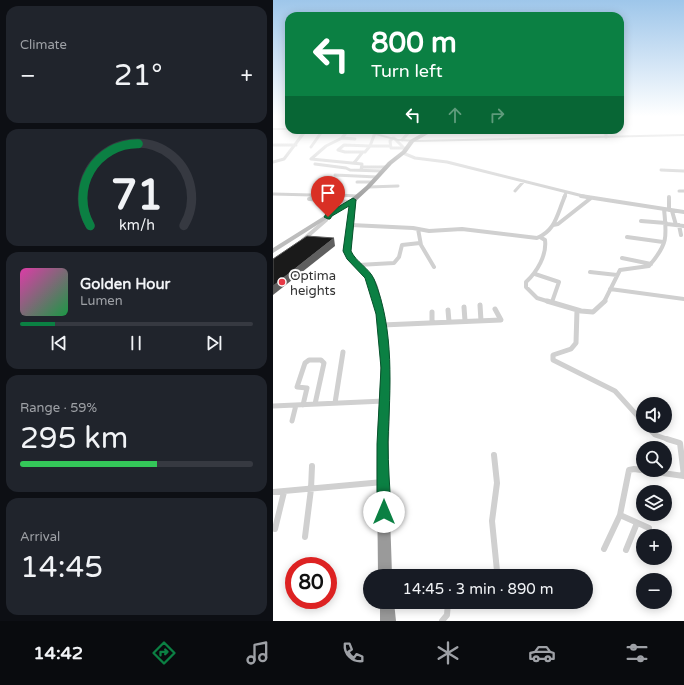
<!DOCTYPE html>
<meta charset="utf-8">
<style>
:root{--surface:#171b24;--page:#20242c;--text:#f1f3f6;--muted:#9ea1a6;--line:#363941;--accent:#0b8043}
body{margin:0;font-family:"Varela Round",sans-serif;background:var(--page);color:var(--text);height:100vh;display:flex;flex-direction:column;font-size:15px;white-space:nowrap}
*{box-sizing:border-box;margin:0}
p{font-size:13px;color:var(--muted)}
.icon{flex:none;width:22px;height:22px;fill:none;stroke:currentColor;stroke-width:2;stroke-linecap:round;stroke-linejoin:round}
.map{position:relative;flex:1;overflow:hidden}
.side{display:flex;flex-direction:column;gap:6px;padding:6px;background:#0d0f14;width:273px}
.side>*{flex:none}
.top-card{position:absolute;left:12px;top:12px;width:339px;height:122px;border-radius:12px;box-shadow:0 2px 10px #0003;background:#0b8043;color:#fff;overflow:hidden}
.tools{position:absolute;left:363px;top:397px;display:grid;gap:8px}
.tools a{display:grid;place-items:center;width:36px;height:36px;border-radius:50%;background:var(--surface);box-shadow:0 2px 10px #0003;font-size:20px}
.speed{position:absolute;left:12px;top:557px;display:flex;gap:8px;font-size:20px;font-weight:700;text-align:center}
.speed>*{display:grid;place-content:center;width:52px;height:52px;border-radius:50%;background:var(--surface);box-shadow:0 2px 10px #0003;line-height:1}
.speed .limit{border:6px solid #d22;background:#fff;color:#111}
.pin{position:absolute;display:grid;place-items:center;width:34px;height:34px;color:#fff;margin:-41px -17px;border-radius:50% 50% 50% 0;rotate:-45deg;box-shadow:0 0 4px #0007}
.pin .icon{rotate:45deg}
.me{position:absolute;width:44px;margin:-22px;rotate:0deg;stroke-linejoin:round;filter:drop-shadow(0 0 3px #0008)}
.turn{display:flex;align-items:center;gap:14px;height:84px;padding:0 20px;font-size:18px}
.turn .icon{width:52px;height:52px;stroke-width:2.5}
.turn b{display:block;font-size:28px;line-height:34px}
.lanes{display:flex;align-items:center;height:38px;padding:0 20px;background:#0003;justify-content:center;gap:20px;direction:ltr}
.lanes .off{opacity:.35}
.big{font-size:30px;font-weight:600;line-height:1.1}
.side .tile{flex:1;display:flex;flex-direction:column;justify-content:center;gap:6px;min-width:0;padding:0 14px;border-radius:12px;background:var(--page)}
.side .dial{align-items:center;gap:0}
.dial svg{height:104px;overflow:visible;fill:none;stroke:var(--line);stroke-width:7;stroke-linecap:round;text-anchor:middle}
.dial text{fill:var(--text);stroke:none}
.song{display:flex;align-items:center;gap:12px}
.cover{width:48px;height:48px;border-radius:6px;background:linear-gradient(135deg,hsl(320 70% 55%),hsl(140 70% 35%))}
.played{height:4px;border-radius:2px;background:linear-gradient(90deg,var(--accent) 15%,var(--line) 15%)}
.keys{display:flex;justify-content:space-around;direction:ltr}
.heat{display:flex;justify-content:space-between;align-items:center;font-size:22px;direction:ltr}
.charge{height:6px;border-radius:3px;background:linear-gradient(90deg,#34c759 59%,var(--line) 0)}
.trip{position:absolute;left:90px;top:569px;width:230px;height:40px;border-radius:20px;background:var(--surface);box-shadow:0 2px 10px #0003;font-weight:600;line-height:40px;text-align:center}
.tab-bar{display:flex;height:64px;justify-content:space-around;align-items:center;background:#090b0e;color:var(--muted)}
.tab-bar .icon{width:28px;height:28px}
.tab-bar .active{color:var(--accent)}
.tab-bar b{font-size:18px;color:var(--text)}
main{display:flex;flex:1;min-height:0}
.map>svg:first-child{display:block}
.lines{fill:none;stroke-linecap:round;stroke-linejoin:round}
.street-far3{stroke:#d0d0d0;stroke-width:3}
.street-far2{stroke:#d0d0d0;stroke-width:4}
.street-far1{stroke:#d0d0d0;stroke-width:5}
.street{stroke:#d0d0d0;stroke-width:6}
.secondary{fill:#bdbdbd;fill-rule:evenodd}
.highway{fill:#9a9a9a;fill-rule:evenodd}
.shaded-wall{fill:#5f5f5f}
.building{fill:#1a1a1a;stroke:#5f5f5f}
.route{fill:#0b8043;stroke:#07532c}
.poi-dot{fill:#e63946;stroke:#fff;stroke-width:1.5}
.labels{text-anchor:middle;stroke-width:4;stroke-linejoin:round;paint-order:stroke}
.poi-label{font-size:13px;fill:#333;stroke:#fff;text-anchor:start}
</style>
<main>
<section class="side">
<div class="tile"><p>Climate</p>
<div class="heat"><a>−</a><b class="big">21°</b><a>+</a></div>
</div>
<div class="tile dial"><svg viewBox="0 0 100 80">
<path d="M14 69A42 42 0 1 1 86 69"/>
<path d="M14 69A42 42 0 0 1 51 6" stroke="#0b8043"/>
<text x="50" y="56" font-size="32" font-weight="700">71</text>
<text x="50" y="72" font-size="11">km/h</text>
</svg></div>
<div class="tile">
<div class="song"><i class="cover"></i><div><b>Golden Hour</b><p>Lumen</p></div></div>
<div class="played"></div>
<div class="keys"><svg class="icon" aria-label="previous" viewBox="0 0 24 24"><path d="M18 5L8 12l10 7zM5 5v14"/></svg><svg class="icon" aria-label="pause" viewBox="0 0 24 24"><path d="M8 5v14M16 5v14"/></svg><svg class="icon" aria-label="next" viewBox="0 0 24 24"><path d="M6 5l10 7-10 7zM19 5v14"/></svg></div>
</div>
<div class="tile"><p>Range · 59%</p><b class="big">295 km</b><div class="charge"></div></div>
<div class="tile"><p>Arrival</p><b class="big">14:45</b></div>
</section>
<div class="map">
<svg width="411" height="621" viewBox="0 0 411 621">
<rect width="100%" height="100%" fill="#fff"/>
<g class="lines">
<path class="street-far3" d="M75 130 69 138 53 146 38 159 89 164 88 170
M328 130 333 134V137
M69 138 82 139
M120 138 117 141 118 148H131
M121 138 131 148
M129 140 138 130
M1 145H23
M71 145 97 146 92 152H72L65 150Z
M97 146H117
M97 146 102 133
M38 147 50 130
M130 153 142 158 174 162 314 197
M0 162 11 159 33 130
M81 163 89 153
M42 164 73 168 77 170 109 171
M89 167H113
M388 170 411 171
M62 175 104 177
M84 182H100
M95 187 125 186
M242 191 251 181
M406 191H411
M0 194 39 195
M66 195 84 196
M38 196 48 183
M291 197 293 193"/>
<path class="street-far2" d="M308 196 411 212
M396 197V210
M36 199 77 202
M399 211 403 225
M368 221 393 223
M394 224 411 226
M78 225 140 228 156 231 189 229 264 238C283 230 284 214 292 196
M280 225 285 224 318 198
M406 225 408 235
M145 229 148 245 161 267
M267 237 272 240C274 255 264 272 253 282V287L264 298 277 302
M354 237 390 242
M30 240 53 220 55 215
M349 258 378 264
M85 265 121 263 126 257 129 245 147 243
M317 272 344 275
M262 274 286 282 279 302
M337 289 411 299
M331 302 347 270 376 266C395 244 394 237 391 209"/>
<path class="street-far1" d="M274 301 308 311 320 312 332 301
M207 305 208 321
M191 307 192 321
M175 310 176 322
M304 310 303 343 298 349 280 355V360L342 391 370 422
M159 312V323
M109 325 228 320 222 309
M62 403 70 352
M30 405 34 388 24 387 32 363 36 360H48L51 363 42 404
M0 406 111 401
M19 421 23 405
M373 426 382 435 397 440"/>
<path class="street" d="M394 439 407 443 411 476
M221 455 224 483 219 521 224 571 221 576
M0 492 110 482
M347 515 376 528
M2 529 11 492
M32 537 38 489 39 466
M331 549 347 515 356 470 361 469 411 476
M353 550 364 523
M169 621 174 615 175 602"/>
<path class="secondary" d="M0 128H16V130H17H0Z
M84 130H91L125 139 144 140 411 134V136L144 142 125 141Z
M80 198 82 199V201L0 253V248Z"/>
<path class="highway" d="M155 130H162L141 142 133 153 119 164 97 188 83 201 78 251C83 265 101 272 105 287 121 342 117 386 116 443 115 487 118 532 119 576H105C105 532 103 488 104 445 105 397 113 349 100 302 99 297 98 290 96 284 90 271 75 265 70 251L78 199 93 186 115 162 129 151 137 140Z
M107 602H121L123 621H107Z"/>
</g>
<path class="shaded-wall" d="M61 238 62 246 0 295V286Z"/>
<path class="building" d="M34 236 61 238 0 286V259Z"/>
<linearGradient id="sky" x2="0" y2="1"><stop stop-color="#9ec6ea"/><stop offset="0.57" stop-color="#fff"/><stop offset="1" stop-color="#fff" stop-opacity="0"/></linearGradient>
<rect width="411" height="204" fill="url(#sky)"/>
<path class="route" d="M80 198 83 200 78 251C83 262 96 268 101 279 122 331 117 387 115 442 115 465 117 489 118 512L116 516 111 518 106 516 104 512V444L108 368 103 314 92 278 74 259 70 251 76 206 59 216 57 219H55L51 217 53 214Z"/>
<circle class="poi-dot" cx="9" cy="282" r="4"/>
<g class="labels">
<g class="poi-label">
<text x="17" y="280">Optima<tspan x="17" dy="15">heights</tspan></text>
</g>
</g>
</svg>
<div class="tools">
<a><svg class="icon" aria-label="sound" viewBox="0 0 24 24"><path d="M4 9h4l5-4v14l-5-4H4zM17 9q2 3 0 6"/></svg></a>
<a><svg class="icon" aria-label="search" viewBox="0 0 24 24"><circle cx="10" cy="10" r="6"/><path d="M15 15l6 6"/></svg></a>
<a><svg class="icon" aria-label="layers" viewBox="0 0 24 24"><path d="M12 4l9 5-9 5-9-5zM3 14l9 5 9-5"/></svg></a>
<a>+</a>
<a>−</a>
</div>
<div class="speed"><div class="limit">80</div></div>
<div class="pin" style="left:55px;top:217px;background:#d93025"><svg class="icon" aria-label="arrive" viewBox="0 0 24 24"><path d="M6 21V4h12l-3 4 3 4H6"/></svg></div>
<svg class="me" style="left:111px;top:512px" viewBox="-20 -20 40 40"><circle r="19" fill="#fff"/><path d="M0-13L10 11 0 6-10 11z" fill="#0b8043"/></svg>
<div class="trip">14:45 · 3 min · 890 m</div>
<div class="top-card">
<div class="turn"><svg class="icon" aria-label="left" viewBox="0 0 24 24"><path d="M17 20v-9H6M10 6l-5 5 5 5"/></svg><div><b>800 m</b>Turn left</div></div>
<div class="lanes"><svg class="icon" aria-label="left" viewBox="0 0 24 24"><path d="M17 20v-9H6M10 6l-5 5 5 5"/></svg><svg class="icon off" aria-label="ahead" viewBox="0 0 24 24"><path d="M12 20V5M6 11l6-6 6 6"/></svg><svg class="icon off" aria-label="right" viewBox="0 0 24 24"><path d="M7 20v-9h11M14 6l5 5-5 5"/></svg></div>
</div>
</div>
</main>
<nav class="tab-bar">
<b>14:42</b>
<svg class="icon active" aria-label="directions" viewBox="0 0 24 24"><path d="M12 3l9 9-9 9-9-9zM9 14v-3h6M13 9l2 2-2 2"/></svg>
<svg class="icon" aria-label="music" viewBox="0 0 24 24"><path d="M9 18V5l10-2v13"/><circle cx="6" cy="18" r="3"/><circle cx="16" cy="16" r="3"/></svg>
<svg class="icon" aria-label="phone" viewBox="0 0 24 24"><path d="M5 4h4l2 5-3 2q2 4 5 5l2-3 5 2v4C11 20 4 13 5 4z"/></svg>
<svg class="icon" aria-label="climate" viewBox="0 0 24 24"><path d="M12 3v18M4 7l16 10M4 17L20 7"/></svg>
<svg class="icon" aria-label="car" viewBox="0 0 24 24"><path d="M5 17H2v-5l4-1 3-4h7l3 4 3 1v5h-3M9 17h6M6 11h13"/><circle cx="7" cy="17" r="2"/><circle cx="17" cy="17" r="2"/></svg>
<svg class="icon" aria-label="filters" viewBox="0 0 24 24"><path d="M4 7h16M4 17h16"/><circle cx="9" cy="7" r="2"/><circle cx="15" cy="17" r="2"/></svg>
</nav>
